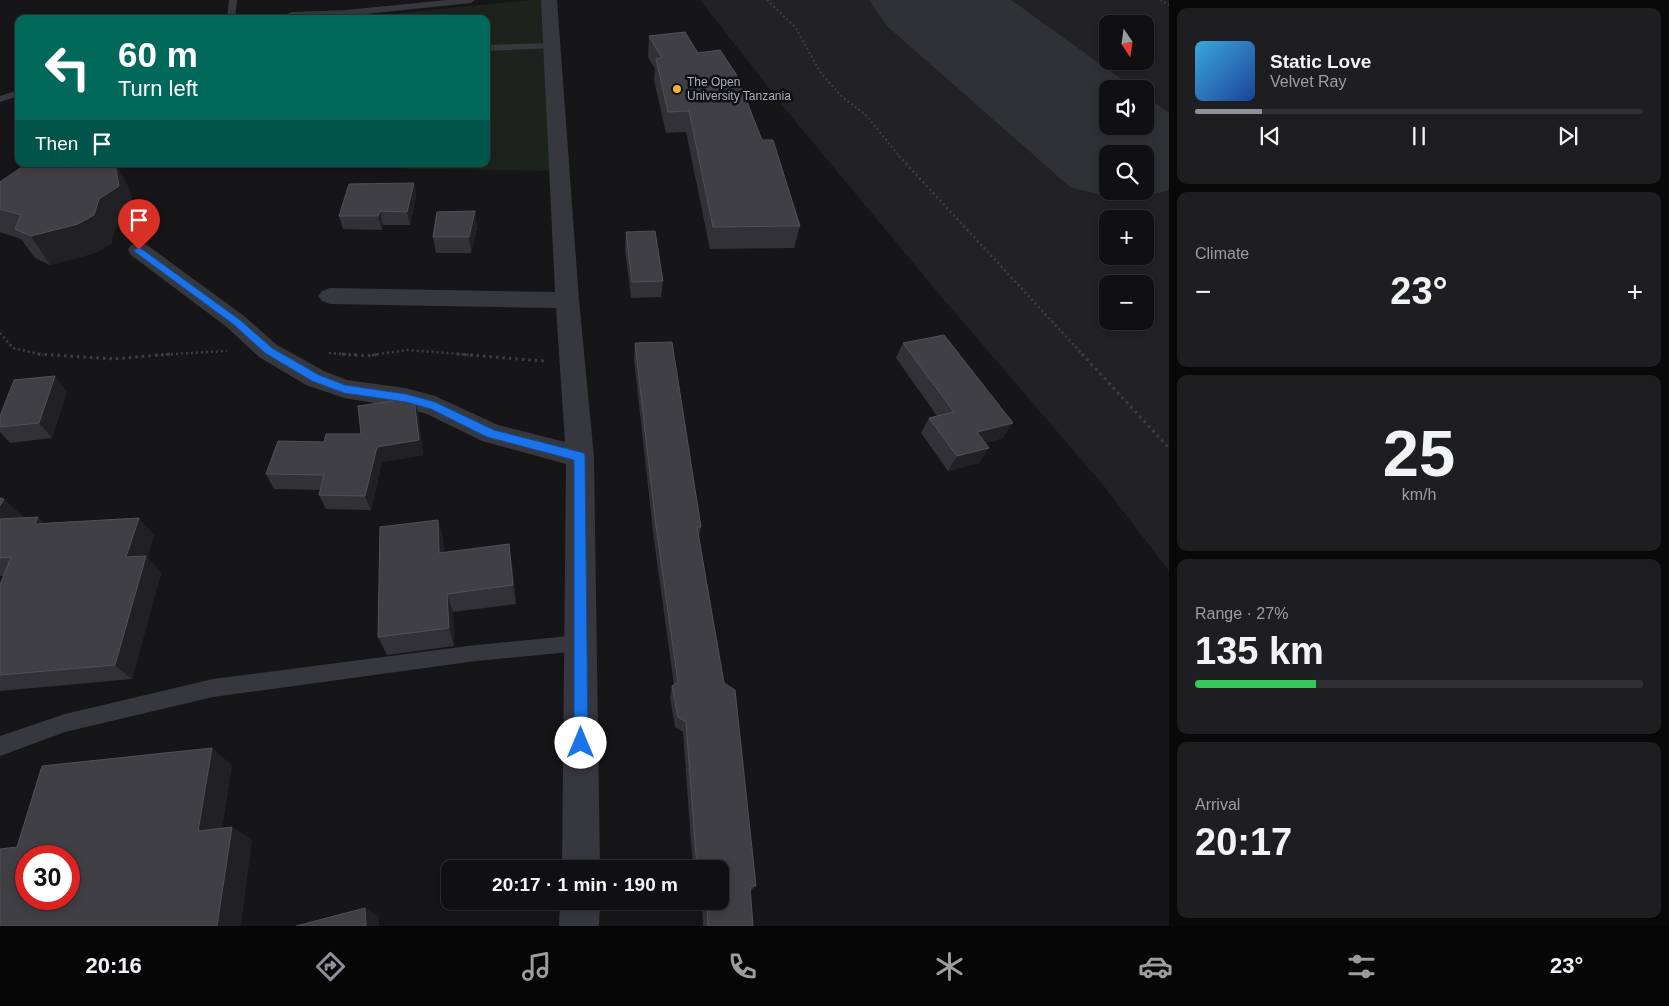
<!DOCTYPE html>
<meta charset="utf-8">
<style>
:root{--surface:#101012;--page:#1e1e20;--text:#f1f3f6;--muted:#9c9d9f;--line:#303032;--accent:#8c9099}
body{margin:0;font-family:Helvetica,sans-serif;background:var(--page);color:var(--text);height:100vh;display:flex;flex-direction:column;font-size:19px;white-space:nowrap}
*{box-sizing:border-box;margin:0}
p{font-size:16px;color:var(--muted)}
.icon{flex:none;width:28px;height:28px;fill:none;stroke:currentColor;stroke-width:2;stroke-linecap:round;stroke-linejoin:round}
.map{position:relative;flex:1;overflow:hidden}
.drawer{display:flex;flex-direction:column;gap:8px;padding:8px;background:#09090a;width:500px}
.drawer>*{flex:none}
.hud{position:absolute;left:15px;top:15px;width:475px;height:152px;border-radius:10px;box-shadow:0 2px 8px #0003,0 0 0 1px var(--line);background:#00695c;color:#fff;overflow:hidden}
.needle{width:32px;rotate:167deg}
.controls{position:absolute;left:1099px;top:15px;display:grid;gap:10px}
.controls a{display:grid;place-items:center;width:55px;height:55px;border-radius:10px;background:var(--surface);box-shadow:0 2px 8px #0003,0 0 0 1px var(--line);font-size:25px}
.speed{position:absolute;left:15px;top:845px;display:flex;gap:10px;font-size:25px;font-weight:700;text-align:center}
.speed>*{display:grid;place-content:center;width:65px;height:65px;border-radius:50%;background:var(--surface);box-shadow:0 2px 8px #0003,0 0 0 1px var(--line);line-height:1}
.speed .limit{border:8px solid #d22;background:#fff;color:#111}
.pin{position:absolute;display:grid;place-items:center;width:42px;height:42px;color:#fff;margin:-51px -21px;border-radius:50% 50% 50% 0;rotate:-45deg;box-shadow:0 0 5px #0007}
.pin .icon{rotate:45deg}
.me{position:absolute;width:55px;margin:-28px;rotate:0deg;stroke-linejoin:round;filter:drop-shadow(0 0 4px #0008)}
.turn{display:flex;align-items:center;gap:18px;height:105px;padding:0 20px;font-size:22px}
.turn .icon{width:65px;height:65px;stroke-width:2.5}
.turn b{display:block;font-size:35px;line-height:42px}
.then{display:flex;align-items:center;height:48px;padding:0 20px;background:#0003;gap:10px;font-size:19px}
.big{font-size:38px;font-weight:700;line-height:1.1}
.drawer .card{flex:1;display:flex;flex-direction:column;justify-content:center;gap:8px;min-width:0;padding:0 18px;border-radius:10px;background:var(--page)}
.drawer .dial{align-items:center;gap:0}
.dial b{font-size:65px;line-height:1}
.song{display:flex;align-items:center;gap:15px}
.cover{width:60px;height:60px;border-radius:8px;background:linear-gradient(135deg,hsl(200 70% 55%),hsl(220 70% 35%))}
.played{height:5px;border-radius:2px;background:linear-gradient(90deg,var(--accent) 15%,var(--line) 15%)}
.keys{display:flex;justify-content:space-around;direction:ltr}
.heat{display:flex;justify-content:space-between;align-items:center;font-size:28px;direction:ltr}
.charge{height:8px;border-radius:4px;background:linear-gradient(90deg,#34c759 27%,var(--line) 0)}
.trip{position:absolute;left:441px;top:860px;width:288px;height:50px;border-radius:10px;background:var(--surface);box-shadow:0 2px 8px #0003,0 0 0 1px var(--line);font-weight:700;line-height:50px;text-align:center}
.tabs{display:flex;height:80px;justify-content:space-around;align-items:center;background:#060607;color:var(--muted)}
.tabs .icon{width:35px;height:35px}
.tabs .on{color:var(--accent)}
.tabs b{font-size:22px;color:var(--text)}
main{display:flex;flex:1;min-height:0}
.map>svg:first-child{display:block}
.built{fill:#222225;fill-rule:evenodd}
.green{fill:#1c231d}
.lines{fill:none;stroke-linecap:round;stroke-linejoin:round}
.runway{fill:#303135;fill-rule:evenodd}
.path-far2{stroke:#3d3f44;stroke-width:2;stroke-dasharray:2 2.5;stroke-linecap:butt}
.path-far1{stroke:#3d3f44;stroke-width:2.5;stroke-dasharray:2 3;stroke-linecap:butt}
.path{stroke:#3d3f44;stroke-width:3;stroke-dasharray:2.5 4;stroke-linecap:butt}
.service{fill:#37383d;fill-rule:evenodd}
.minor{fill:#37383d;fill-rule:evenodd}
.wall{fill:#323236}
.shaded-wall{fill:#212124}
.building{fill:#3f3f44;stroke:#4f5156;fill-rule:evenodd}
.route{fill:#1a73e8;stroke:#114b97}
.poi-dot{fill:#f2b134;stroke:#111113;stroke-width:2}
.labels{text-anchor:middle;stroke-width:5;stroke-linejoin:round;paint-order:stroke}
.far-poi-label{font-size:12px;fill:#a8adb8;stroke:#111113;text-anchor:start}
</style>
<main>
<div class="map">
<svg width="1169" height="926" viewBox="0 0 1169 926">
<rect width="100%" height="100%" fill="#161618"/>
<path class="built" d="M700 0H1169V571L1103 485 945 301 791 116ZM1108 24H1145V61H1108ZM1108 89H1145V126H1108ZM1108 154H1145V191H1108ZM1108 219H1145V256H1108ZM1108 284H1145V321H1108Z"/>
<path class="green" d="M529 0H554L570 171 409 169 365 164H486V19H344Z"/>
<g class="lines">
<path class="runway" d="M869 0H1011L1135 89H1108V126H1145V96L1169 113V190L1125 201 1070 187 887 26ZM1108 154H1145V191H1108Z"/>
<path class="path-far2" d="M767 0 795 27 821 73 842 97 866 115 900 157
M1160 0 1169 5"/>
<path class="path-far1" d="M899 156 1083 355
M0 333 13 348 43 355
M329 353 358 355
M156 355 227 351
M372 355 407 350 473 355"/>
<path class="path" d="M38 354 114 359 170 354
M342 354 367 356 380 354
M457 354 544 361
M1082 354 1169 448"/>
<path class="service" d="M229 0H237L235 19H227Z
M447 0H475L471 3 346 16 275 19 292 12 346 10Z
M553 43 558 46 556 48 486 51V45Z
M19 90V96L0 102V96Z
M580 635 586 637 589 643 586 649 580 651 476 661 213 697 65 732 0 756V736L65 714 213 679 476 645Z"/>
<path class="minor" d="M541 0H557L579 300 594 457 600 869H562L566 464 482 441 427 414 405 408 344 398 306 385 259 357 228 328 131 255 128 250 131 245 139 243 147 245 244 316 277 345 324 371 347 380 405 388 435 396 498 425 565 442 556 308 330 304 322 301 318 296 322 291 330 288 555 292Z
M560 901H600L599 926H559Z"/>
</g>
<path class="wall" d="M649 36 698 53 762 140 800 226 794 248 710 249 686 132 666 133 654 80 655 69 648 57Z
M22 167 130 190 135 216 115 228 111 244 95 253 50 265 35 258 21 239 0 232V182Z
M414 183 416 197 410 225H383L382 230 343 229 339 216Z
M475 211 477 227 471 253H436L433 237Z
M626 232 663 281 661 297 631 298 625 248Z
M635 343 701 527 699 536 756 886 750 891 753 926H703L702 901H720V869H693L683 732 675 727 670 697 672 686 674 685 654 540 634 359Z
M903 343 1003 438 985 443 979 463 948 471 921 433 929 418 937 416 896 358Z
M67 391 52 438 10 443 0 432V416Z
M414 398 418 413 423 455 382 462 371 510 326 509 319 495 320 490 274 489 266 474 324 442 361 434Z
M0 498 4 499 23 517 22 518 44 523 139 518 154 536 147 557 161 573 132 679 0 691V585L4 576H0Z
M438 520 443 540 444 553 512 564 516 604 453 612 454 646 387 655 378 637Z"/>
<path class="shaded-wall" d="M115 164H116L130 190 135 216 115 228 111 244 95 253 50 265 31 236 99 199Z
M414 183 416 197 410 225 407 212Z
M380 211 383 225 382 230 378 216Z
M475 211 477 227 471 253 469 237Z
M55 376 67 391 52 438 39 423Z
M414 398 418 413 423 455 382 462 371 510 365 496 377 447Z
M1013 423 1003 438 968 447 977 432Z
M989 448 979 463 948 471 957 456Z
M4 499 23 517 11 537 0 527V506Z
M38 517 56 534 35 524Z
M139 518 154 536 147 557 161 573 132 679 115 665 126 557Z
M438 520 443 540 445 573 439 553Z
M509 544 512 564 516 604 513 585Z
M447 594 453 612 454 646 449 628Z
M212 748 232 765 220 844 198 831Z
M232 827 252 840 241 926H217Z
M365 908 379 917V926H366Z"/>
<path class="building" d="M685 32 698 53 720 50 736 74 762 140H773L800 226 713 227 689 111 668 112 656 59 662 58 649 36Z
M23 164H115L119 186 99 199 94 215 78 224 31 236 15 229 21 215 0 209V182L22 167Z
M414 183 407 212 380 211 378 216H339L349 184Z
M475 211 469 237H433L437 212Z
M655 231 663 281 632 282 626 232Z
M944 335 1013 423 977 432 989 448 957 456 929 418 954 412 903 343Z
M672 342 701 527H697L724 683 735 690 756 886H750L753 926H708L707 901H720V869H697L686 722 678 717 672 686 678 682 656 526 635 343Z
M55 376 39 423 0 427V416L14 380Z
M414 398 419 440 377 447 365 496 319 495 324 475 266 474 278 441 324 442 326 434H361L358 406Z
M0 498 4 499 0 506Z
M38 517 35 524 139 518 126 557 146 556 115 665 0 675V585L11 557 0 558V519Z
M438 520 439 553 509 544 513 585 447 594 449 628 378 637 380 527Z
M212 748 198 831 232 827 217 926H0V849L17 847 42 766ZM26 856H69V899H26Z
M365 908 366 926H296Z"/>
<path class="route" d="M139 247 240 320 272 348 319 375 345 385 406 394 435 402 494 430 584 453 585 456 588 743 586 748 581 750 576 748 574 743V460L487 437 431 409 406 402 344 393 312 381 265 353 233 324 135 252 134 250Z"/>
<circle class="poi-dot" cx="677" cy="89" r="5"/>
<g class="labels">
<g class="far-poi-label">
<text x="687" y="86">The Open<tspan x="687" dy="14">University Tanzania</tspan></text>
</g>
</g>
</svg>
<div class="controls">
<a><svg class="needle" viewBox="-14 -14 28 28"><path d="M0-13l5 13h-10z" fill="#e53935"/><path d="M0 13l5-13h-10z" fill="#9c9d9f"/></svg></a>
<a><svg class="icon" aria-label="sound" viewBox="0 0 24 24"><path d="M4 9h4l5-4v14l-5-4H4zM17 9q2 3 0 6"/></svg></a>
<a><svg class="icon" aria-label="search" viewBox="0 0 24 24"><circle cx="10" cy="10" r="6"/><path d="M15 15l6 6"/></svg></a>
<a>+</a>
<a>−</a>
</div>
<div class="speed"><div class="limit">30</div></div>
<div class="pin" style="left:139px;top:250px;background:#d93025"><svg class="icon" aria-label="arrive" viewBox="0 0 24 24"><path d="M6 21V4h12l-3 4 3 4H6"/></svg></div>
<svg class="me" style="left:581px;top:743px" viewBox="-20 -20 40 40"><circle r="19" fill="#fff"/><path d="M0-13L10 11 0 6-10 11z" fill="#1a73e8"/></svg>
<div class="trip">20:17 · 1 min · 190 m</div>
<div class="hud">
<div class="turn"><svg class="icon" aria-label="left" viewBox="0 0 24 24"><path d="M17 20v-9H6M10 6l-5 5 5 5"/></svg><div><b>60 m</b>Turn left</div></div>
<div class="then">Then<svg class="icon" aria-label="arrive" viewBox="0 0 24 24"><path d="M6 21V4h12l-3 4 3 4H6"/></svg></div>
</div>
</div>
<section class="drawer">
<div class="card">
<div class="song"><i class="cover"></i><div><b>Static Love</b><p>Velvet Ray</p></div></div>
<div class="played"></div>
<div class="keys"><svg class="icon" aria-label="previous" viewBox="0 0 24 24"><path d="M18 5L8 12l10 7zM5 5v14"/></svg><svg class="icon" aria-label="pause" viewBox="0 0 24 24"><path d="M8 5v14M16 5v14"/></svg><svg class="icon" aria-label="next" viewBox="0 0 24 24"><path d="M6 5l10 7-10 7zM19 5v14"/></svg></div>
</div>
<div class="card"><p>Climate</p>
<div class="heat"><a>−</a><b class="big">23°</b><a>+</a></div>
</div>
<div class="card dial"><b>25</b><p>km/h</p></div>
<div class="card"><p>Range · 27%</p><b class="big">135 km</b><div class="charge"></div></div>
<div class="card"><p>Arrival</p><b class="big">20:17</b></div>
</section>
</main>
<nav class="tabs">
<b>20:16</b>
<svg class="icon on" aria-label="directions" viewBox="0 0 24 24"><path d="M12 3l9 9-9 9-9-9zM9 14v-3h6M13 9l2 2-2 2"/></svg>
<svg class="icon" aria-label="music" viewBox="0 0 24 24"><path d="M9 18V5l10-2v13"/><circle cx="6" cy="18" r="3"/><circle cx="16" cy="16" r="3"/></svg>
<svg class="icon" aria-label="phone" viewBox="0 0 24 24"><path d="M5 4h4l2 5-3 2q2 4 5 5l2-3 5 2v4C11 20 4 13 5 4z"/></svg>
<svg class="icon" aria-label="climate" viewBox="0 0 24 24"><path d="M12 3v18M4 7l16 10M4 17L20 7"/></svg>
<svg class="icon" aria-label="car" viewBox="0 0 24 24"><path d="M5 17H2v-5l4-1 3-4h7l3 4 3 1v5h-3M9 17h6M6 11h13"/><circle cx="7" cy="17" r="2"/><circle cx="17" cy="17" r="2"/></svg>
<svg class="icon" aria-label="filters" viewBox="0 0 24 24"><path d="M4 7h16M4 17h16"/><circle cx="9" cy="7" r="2"/><circle cx="15" cy="17" r="2"/></svg>
<b>23°</b>
</nav>
